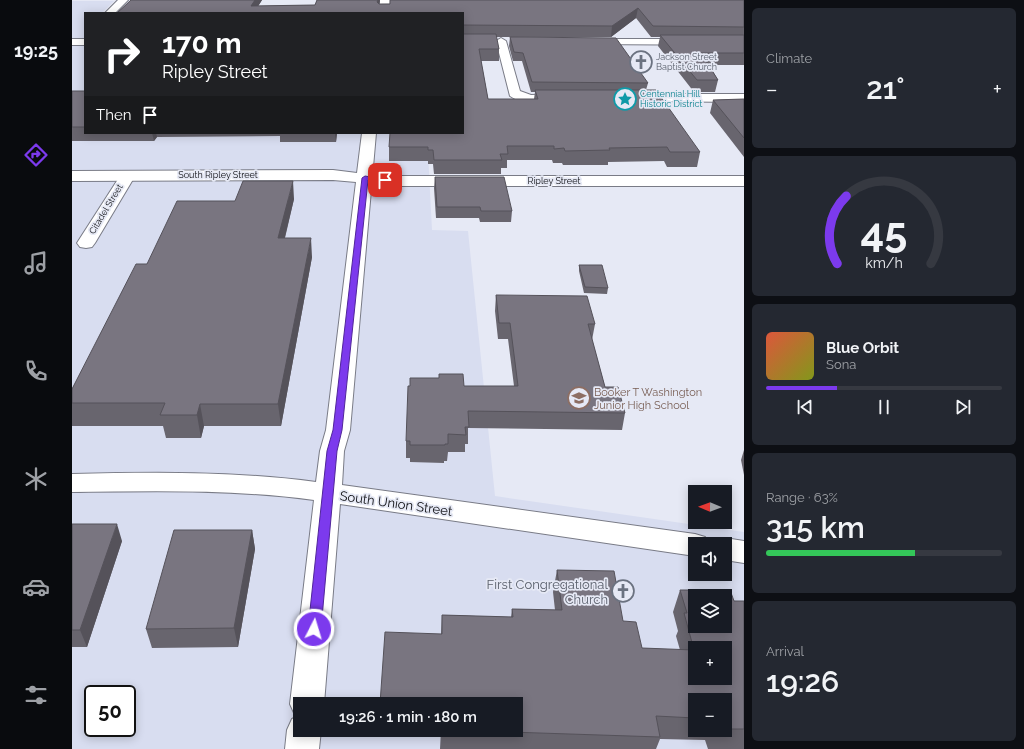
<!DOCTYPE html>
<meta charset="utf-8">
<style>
:root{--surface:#171b24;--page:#242831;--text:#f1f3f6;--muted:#9ea1a6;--line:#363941;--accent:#7c3aed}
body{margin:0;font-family:Raleway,sans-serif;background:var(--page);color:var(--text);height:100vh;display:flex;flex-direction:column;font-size:15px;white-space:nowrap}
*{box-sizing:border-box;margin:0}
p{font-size:13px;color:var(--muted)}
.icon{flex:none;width:22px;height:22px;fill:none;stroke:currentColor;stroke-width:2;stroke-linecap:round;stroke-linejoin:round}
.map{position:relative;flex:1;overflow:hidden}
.side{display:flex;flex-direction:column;gap:8px;padding:8px;background:#0d0f14;width:280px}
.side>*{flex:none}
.banner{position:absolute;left:12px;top:12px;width:380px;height:122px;border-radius:0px;box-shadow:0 2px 10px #0003;background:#202124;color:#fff;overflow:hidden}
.needle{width:26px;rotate:271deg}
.fabs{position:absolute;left:616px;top:485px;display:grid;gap:8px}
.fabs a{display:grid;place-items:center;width:44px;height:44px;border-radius:0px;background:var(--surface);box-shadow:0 2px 10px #0003;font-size:20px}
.speed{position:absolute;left:12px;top:685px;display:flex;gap:8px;font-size:20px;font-weight:700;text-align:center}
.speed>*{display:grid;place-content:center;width:52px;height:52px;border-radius:50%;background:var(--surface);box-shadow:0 2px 10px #0003;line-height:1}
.speed .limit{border:2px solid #111;border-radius:6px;background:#fff;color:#111}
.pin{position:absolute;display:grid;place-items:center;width:34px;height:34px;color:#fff;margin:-17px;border-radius:8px;box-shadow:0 2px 6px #0006}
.me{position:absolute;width:44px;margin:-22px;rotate:5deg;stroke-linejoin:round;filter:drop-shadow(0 0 3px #0008)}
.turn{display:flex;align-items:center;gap:14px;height:84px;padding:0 12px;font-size:18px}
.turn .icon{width:52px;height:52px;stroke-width:2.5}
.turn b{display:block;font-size:28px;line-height:34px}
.then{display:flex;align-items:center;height:38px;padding:0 12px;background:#0003;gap:8px;font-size:15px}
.big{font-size:30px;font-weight:600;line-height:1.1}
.side .card{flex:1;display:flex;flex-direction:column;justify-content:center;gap:6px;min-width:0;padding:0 14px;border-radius:6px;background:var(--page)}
.side .dial{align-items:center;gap:0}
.dial svg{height:104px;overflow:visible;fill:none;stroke:var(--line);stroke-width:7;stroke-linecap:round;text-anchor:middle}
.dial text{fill:var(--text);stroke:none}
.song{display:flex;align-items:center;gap:12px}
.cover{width:48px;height:48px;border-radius:6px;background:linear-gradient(135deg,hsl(10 70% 55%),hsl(70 70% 35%))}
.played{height:4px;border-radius:2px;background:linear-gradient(90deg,var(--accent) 30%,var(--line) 30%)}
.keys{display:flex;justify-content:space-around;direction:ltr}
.heat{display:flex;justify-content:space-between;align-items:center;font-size:22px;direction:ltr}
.charge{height:6px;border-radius:3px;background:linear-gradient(90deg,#34c759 63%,var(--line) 0)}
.trip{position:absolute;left:221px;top:697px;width:230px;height:40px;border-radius:0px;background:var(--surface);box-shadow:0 2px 10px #0003;font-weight:600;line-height:40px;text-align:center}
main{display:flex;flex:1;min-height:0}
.dock{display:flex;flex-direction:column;width:72px;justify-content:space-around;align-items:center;background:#090b0e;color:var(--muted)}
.dock .icon{width:28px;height:28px}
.dock .on{color:var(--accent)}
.dock b{font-size:18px;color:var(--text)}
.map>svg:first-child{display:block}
.built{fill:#d8ddf0;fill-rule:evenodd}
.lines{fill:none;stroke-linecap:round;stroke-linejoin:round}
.street-casing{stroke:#797b86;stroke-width:2}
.secondary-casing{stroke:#797b86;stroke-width:2}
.street{fill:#fff;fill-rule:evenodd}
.secondary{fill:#fff;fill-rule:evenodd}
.wall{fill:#68656e;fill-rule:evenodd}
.shaded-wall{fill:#55525a}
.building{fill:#797580;stroke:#55525a;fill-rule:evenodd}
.route{fill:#7c3aed;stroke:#51269a}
.labels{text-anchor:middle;stroke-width:3.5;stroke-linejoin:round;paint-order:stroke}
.far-worship-label{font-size:9px;fill:#5b616d;stroke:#e6e9f5;text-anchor:start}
.far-culture-label{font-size:9px;fill:#0d838f;stroke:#e6e9f5;text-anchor:start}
.far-street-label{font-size:9px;fill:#0f1014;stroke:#e6e9f5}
.education-label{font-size:11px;fill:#785e54;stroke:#e6e9f5;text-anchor:start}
.near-street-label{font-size:13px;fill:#0f1014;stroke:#e6e9f5}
.near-worship-label{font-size:13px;fill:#5b616d;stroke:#e6e9f5;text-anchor:end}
</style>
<main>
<nav class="dock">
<b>19:25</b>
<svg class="icon on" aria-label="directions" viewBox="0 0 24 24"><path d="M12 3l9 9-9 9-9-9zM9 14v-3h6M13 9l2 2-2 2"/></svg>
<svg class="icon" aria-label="music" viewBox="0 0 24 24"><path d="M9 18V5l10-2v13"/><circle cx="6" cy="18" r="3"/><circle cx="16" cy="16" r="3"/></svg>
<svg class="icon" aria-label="phone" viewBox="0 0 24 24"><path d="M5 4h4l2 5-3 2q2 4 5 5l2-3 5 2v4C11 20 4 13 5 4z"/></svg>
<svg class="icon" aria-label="climate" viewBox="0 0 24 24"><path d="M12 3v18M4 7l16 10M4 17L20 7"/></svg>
<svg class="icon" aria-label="car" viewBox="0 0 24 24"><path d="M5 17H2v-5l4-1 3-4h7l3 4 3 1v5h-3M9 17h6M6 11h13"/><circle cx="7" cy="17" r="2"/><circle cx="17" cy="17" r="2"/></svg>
<svg class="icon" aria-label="filters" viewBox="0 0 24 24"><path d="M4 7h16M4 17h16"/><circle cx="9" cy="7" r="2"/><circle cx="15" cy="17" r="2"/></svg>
</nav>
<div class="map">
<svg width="672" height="749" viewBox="0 0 672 749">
<rect width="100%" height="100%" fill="#e6e9f5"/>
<path class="built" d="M0 1H42L30 13H13V133H355L360 230 396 231 423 496 672 532V749H0ZM623 544H653V574H623ZM623 596H653V626H623ZM623 648H653V678H623ZM21 694H55V728H21ZM623 700H653V730H623ZM228 704H444V730H228Z"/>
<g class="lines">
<g class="street-casing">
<path id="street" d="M46 0H56L43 13H33Z
M429 38 434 41 448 91 459 95 492 94 496 95 498 98 496 101C480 105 452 106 438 96L424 41Z
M0 39H13V45H0Z
M516 39H672V45L512 44 511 42 512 40Z
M561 94H672V102L557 101 555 98 557 95Z
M55 171 60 173 63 176 23 243 20 247 14 248 8 247 5 243 50 173Z
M293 173 319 176H672V186H319L288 181 285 178 288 175Z"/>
</g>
<g class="secondary-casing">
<path id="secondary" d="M308 0H318L317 13H307Z
M290 133H304L278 430 272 451 270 485 623 534 633 537 636 544H623V556L268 504 252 704H228V730H249L247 749H213L215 730 220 719 226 716 223 715 218 704 242 500C162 489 80 491 0 492V474C81 472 163 471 244 482L248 451 254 430 284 182 261 180 0 181V171L261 170 285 173Z
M653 538 672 541V563L653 560V544H642L643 541Z"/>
</g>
<use href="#street" class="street"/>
<use href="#secondary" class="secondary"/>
</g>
<path class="wall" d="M59 0H190L186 6 243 5 245 0H308L307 4 672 0V65H637L646 80 643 92H622L586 46 588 37H579L564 18 539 37H424L427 49V61H409L416 99H462L463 92H459L450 61H441L437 46 438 37 576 83 574 90 628 152 625 167H595L592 161 536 162V165H491L490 163H481L480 160H435V168H429V174H362L361 164H356V161H317V147L391 133V13H45Z
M0 91H13V133H265L264 142H208V136L85 137 82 141H0Z
M672 99V157L638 113 641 100Z
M363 177 440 211 439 222H408L407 218H364L362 188Z
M222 199 213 238 240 257 209 426H132L129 438H94L91 426H0V389L75 264 163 201Z
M507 265 536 288 535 294 512 293 507 271Z
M424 295 523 324 520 340 533 387 553 413 550 430 396 428V444H393V452H376L375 461H372V463L338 462V458H334V441L392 386H442L436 339H426L423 311Z
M672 450V475L669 460Z
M0 524 50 541 15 647H0Z
M180 530 183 549 166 647 80 648 74 629Z
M485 570 551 621 570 648 608 650 604 636 606 631 601 612 608 590 662 601H672V749H636L633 740 588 739 584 749H368L369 730H444L369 634 370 615 439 617 440 609 483 610 481 592ZM623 700H653V730H623Z"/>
<path class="shaded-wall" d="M183 0H190L182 13 179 6Z
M306 0H308L306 13 305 2Z
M566 8 564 18 539 37 540 26Z
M80 133H84L85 137 82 141Z
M263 133H265L264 142Z
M221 181 222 199 208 257 206 238Z
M239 238 240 257 209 426 206 404Z
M128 404 132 426 129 438 125 415Z
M45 524 50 541 15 647 8 630Z
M180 530 183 549 166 647 162 628Z"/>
<path class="building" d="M59 0H183L179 6 243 5 245 0H306L305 2 307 4H318V0H672V27L581 26 566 8 540 26 391 25V28V13H45Z
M391 34H424L427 49H407L416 99H466L463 90H584L628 152H598L595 147 537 148 538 150 493 151 492 148 482 149V146H435L436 154H428L430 160H362L361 150H356V147H317L318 133H391Z
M588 35H672V53H629L646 80H625Z
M438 37 544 38 576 83 460 82 451 53 442 52Z
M0 91H13V127H0Z
M672 99V138L641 100Z
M363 177H432L440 211H409L408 207H365Z
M171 181H221L206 238H239L206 404H128L125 415H88L93 403H0V389L64 264H75L105 201H163Z
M507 265H530L536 288 513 287Z
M424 295 515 296 523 324H516L533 387H546L553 413 396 411 397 427H393L394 435 376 434V444H373V445H338V441H334L336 386H338V378H367V374H391L392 386H446L438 323H427Z
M0 524H45L8 630H0Z
M102 530H180L162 628 74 629Z
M485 570 542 571 551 621 564 622 570 648 622 650 612 613H615L608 590H658L662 601H672V729H653V700H623V718L584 716 588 737 377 730H444V704H308L313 632 370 634V615L441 617 440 609 490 610ZM623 596H653V626H623ZM623 648H653V678H623Z"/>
<path class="route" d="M293 176 316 180 313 182 296 180 270 430 265 451 249 629 247 633 242 634 238 633 236 629 255 451 261 430 290 178Z"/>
<defs>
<g id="church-ring" transform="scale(1.15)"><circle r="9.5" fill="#e6e9f5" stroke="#6b7280" stroke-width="1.5"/><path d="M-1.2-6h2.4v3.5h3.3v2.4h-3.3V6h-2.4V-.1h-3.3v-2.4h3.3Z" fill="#6b7280"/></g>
<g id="sight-ring" transform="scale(1.15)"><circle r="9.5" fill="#e6e9f5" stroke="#0f9aa8" stroke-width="1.5"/><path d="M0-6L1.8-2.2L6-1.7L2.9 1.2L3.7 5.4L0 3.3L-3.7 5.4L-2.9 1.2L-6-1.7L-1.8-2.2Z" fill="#0f9aa8"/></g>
<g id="school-ring" transform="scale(1.15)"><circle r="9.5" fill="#e6e9f5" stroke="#8d6e63" stroke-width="1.5"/><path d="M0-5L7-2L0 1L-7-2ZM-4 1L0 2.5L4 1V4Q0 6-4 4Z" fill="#8d6e63"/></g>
</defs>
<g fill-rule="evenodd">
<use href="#church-ring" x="569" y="62"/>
<use href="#sight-ring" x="553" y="99"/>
<use href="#school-ring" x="507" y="398"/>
<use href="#church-ring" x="551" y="591"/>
</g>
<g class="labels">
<g class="far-worship-label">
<text x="584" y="60">Jackson Street<tspan x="584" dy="10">Baptist Church</tspan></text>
</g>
<g class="far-culture-label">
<text x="568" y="97">Centennial Hill<tspan x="568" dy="10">Historic District</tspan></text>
</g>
<g class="far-street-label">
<text x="146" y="178">South Ripley Street</text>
<text x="482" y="184">Ripley Street</text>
<text transform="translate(34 209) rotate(-59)" y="3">Citadel Street</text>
</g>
<g class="education-label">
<text x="522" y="396">Booker T Washington<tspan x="522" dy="13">Junior High School</tspan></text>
</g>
<g class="near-street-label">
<text transform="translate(324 503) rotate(8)" y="5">South Union Street</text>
</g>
<g class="near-worship-label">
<text x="536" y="589">First Congregational<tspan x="536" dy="15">Church</tspan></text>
</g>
</g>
</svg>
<div class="fabs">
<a><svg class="needle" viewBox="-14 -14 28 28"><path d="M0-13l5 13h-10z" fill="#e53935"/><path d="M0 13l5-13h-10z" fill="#9ea1a6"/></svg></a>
<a><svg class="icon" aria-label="sound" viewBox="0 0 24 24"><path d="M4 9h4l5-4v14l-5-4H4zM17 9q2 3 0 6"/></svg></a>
<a><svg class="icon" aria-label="layers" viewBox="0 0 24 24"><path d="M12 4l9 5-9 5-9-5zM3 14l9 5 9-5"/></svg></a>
<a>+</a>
<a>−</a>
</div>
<div class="speed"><div class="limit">50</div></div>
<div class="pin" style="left:313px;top:180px;background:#d93025"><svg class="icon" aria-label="arrive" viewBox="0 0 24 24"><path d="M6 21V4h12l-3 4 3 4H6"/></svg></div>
<svg class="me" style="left:242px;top:629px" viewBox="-20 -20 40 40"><circle r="17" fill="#7c3aed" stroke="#fff" stroke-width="3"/><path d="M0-11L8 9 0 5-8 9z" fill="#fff"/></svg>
<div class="trip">19:26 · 1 min · 180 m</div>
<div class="banner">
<div class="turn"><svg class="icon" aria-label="right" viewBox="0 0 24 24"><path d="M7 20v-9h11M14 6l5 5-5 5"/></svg><div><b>170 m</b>Ripley Street</div></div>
<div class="then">Then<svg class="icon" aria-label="arrive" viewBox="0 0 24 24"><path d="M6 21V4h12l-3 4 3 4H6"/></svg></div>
</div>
</div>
<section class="side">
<div class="card"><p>Climate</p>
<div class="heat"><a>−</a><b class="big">21°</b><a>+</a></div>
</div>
<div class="card dial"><svg viewBox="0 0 100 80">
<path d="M14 69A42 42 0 1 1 86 69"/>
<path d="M14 69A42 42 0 0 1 21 17" stroke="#7c3aed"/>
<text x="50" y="56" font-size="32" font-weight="700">45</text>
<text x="50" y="72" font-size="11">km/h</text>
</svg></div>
<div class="card">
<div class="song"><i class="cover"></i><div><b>Blue Orbit</b><p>Sona</p></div></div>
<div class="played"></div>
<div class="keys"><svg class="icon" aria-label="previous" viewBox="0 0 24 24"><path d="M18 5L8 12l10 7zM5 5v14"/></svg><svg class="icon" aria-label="pause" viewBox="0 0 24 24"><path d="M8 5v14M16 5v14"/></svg><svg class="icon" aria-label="next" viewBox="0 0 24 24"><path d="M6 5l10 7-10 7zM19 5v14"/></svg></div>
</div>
<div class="card"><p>Range · 63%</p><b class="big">315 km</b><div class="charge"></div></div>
<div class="card"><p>Arrival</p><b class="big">19:26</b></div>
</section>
</main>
